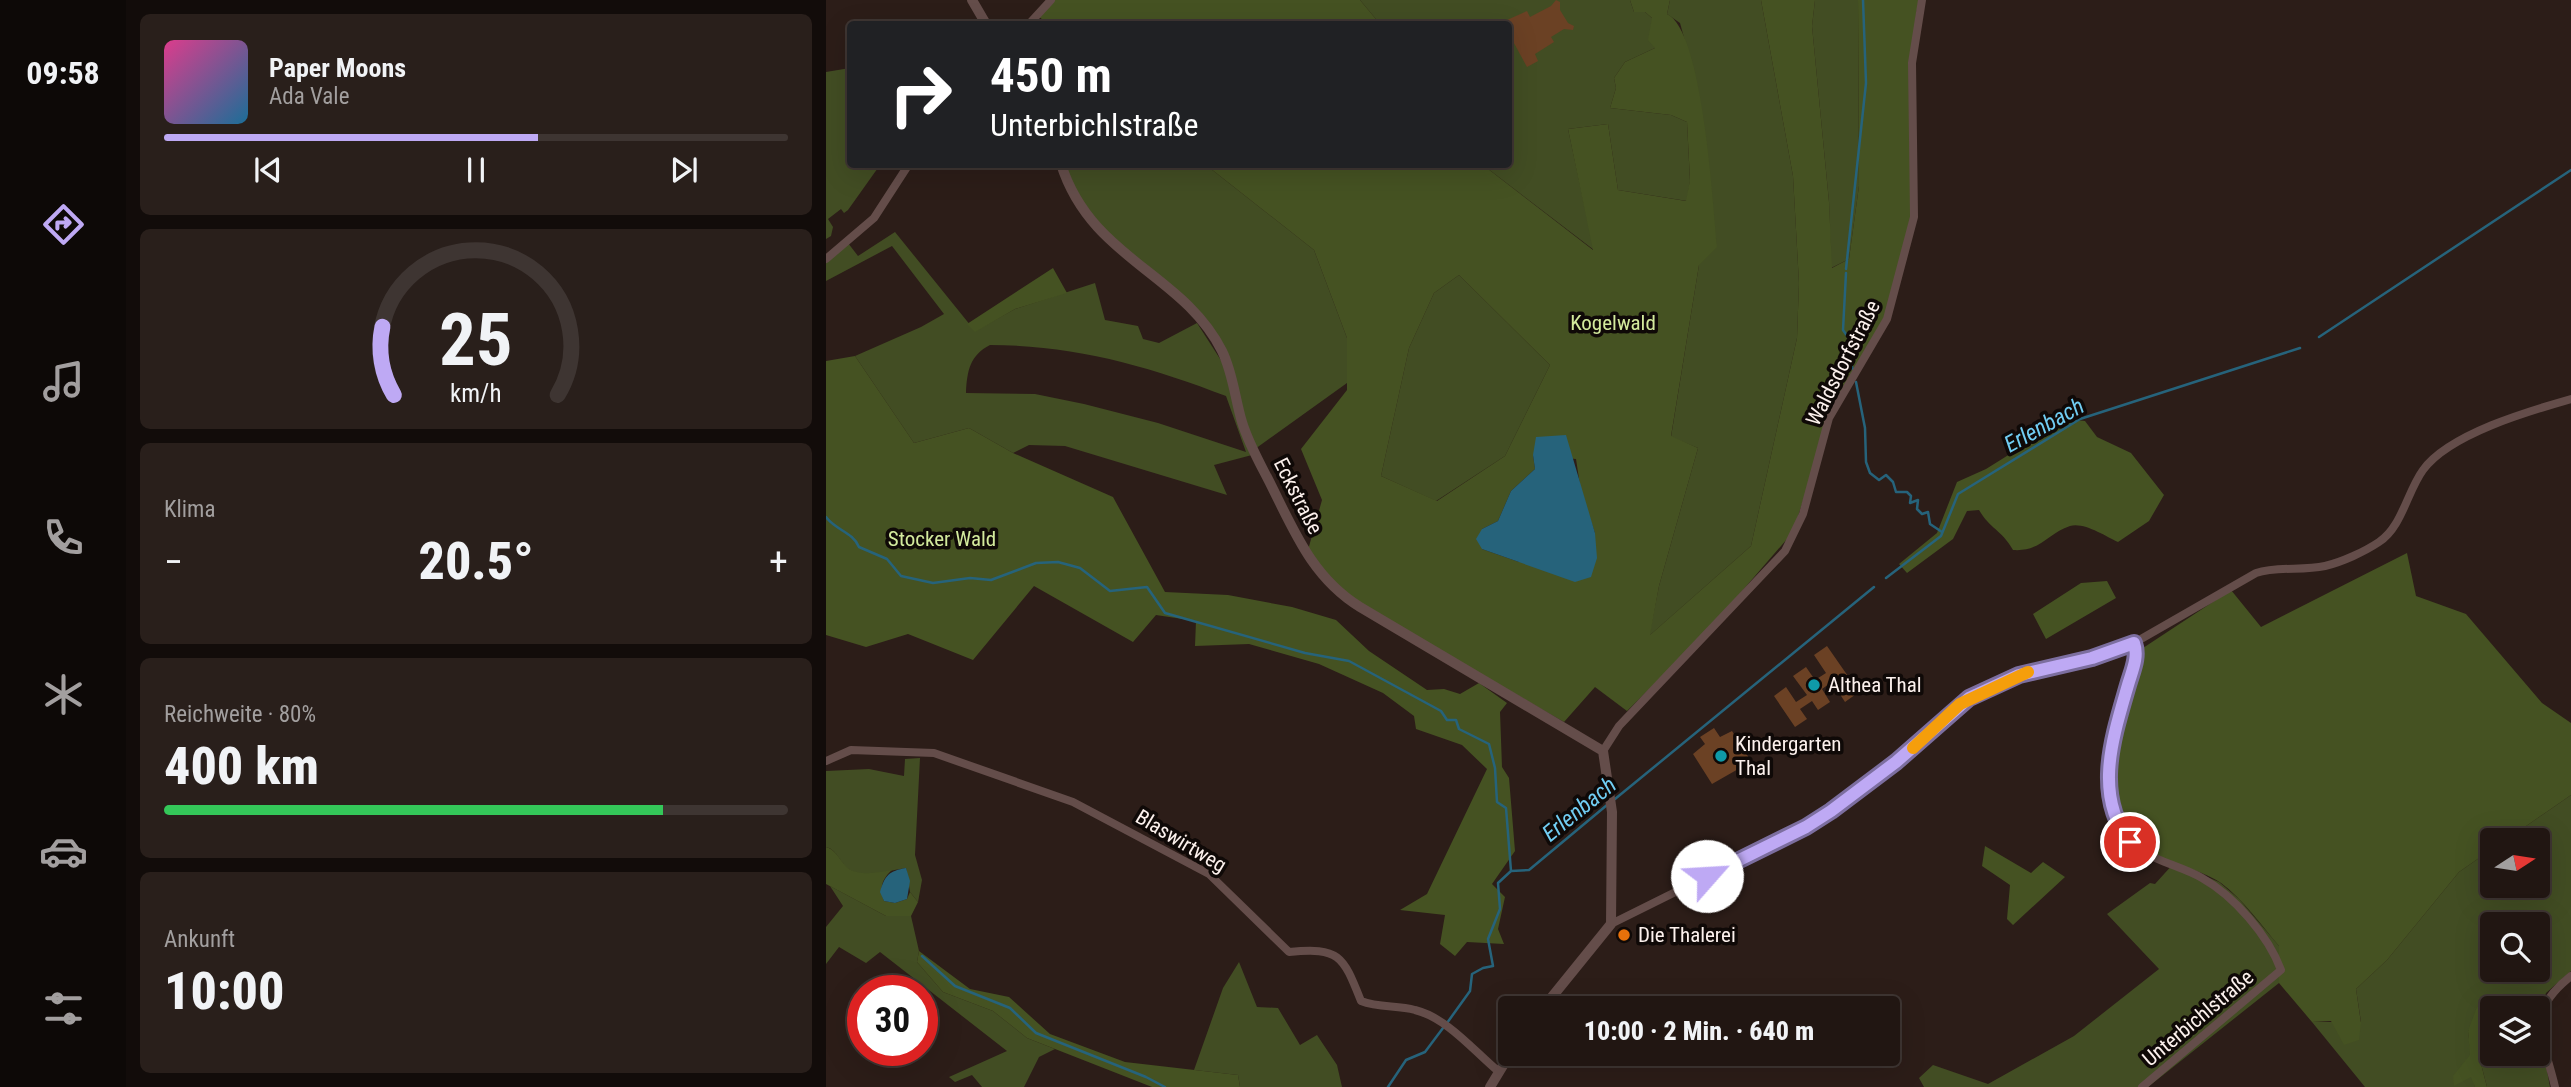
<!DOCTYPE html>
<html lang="de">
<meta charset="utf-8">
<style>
:root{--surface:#211612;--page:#291f1b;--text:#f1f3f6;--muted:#a29f9f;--line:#3e3532;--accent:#bea9f4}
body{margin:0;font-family:"Roboto Condensed",sans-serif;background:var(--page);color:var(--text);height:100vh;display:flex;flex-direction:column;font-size:26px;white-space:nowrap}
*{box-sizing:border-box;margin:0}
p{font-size:23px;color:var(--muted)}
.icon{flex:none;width:38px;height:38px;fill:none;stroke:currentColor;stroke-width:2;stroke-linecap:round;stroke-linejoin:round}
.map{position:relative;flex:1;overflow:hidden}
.panel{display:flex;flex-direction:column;gap:14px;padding:14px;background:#120c0a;width:700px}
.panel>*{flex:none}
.banner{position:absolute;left:21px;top:21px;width:665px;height:147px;border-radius:7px;box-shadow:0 7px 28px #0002,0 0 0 2px var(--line);background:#202124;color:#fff;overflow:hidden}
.needle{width:46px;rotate:78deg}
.buttons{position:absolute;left:1654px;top:828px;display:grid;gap:14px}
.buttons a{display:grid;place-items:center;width:70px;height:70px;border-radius:7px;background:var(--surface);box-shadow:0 7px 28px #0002,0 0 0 2px var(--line);font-size:35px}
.speed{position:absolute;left:21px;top:975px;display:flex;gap:14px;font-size:35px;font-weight:700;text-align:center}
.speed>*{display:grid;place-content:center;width:91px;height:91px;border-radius:50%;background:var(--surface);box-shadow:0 7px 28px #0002,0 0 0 2px var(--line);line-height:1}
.speed .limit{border:10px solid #d22;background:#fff;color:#111}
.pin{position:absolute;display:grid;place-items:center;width:60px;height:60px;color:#fff;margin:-30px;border:4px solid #fff;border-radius:50%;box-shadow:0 2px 7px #0007}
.me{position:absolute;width:77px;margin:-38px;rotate:64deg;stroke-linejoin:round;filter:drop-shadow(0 0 5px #0008)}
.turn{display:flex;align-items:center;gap:24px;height:147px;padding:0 28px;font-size:32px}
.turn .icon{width:91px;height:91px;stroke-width:2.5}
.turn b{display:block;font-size:49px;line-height:60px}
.big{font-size:52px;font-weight:800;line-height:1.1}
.panel .card{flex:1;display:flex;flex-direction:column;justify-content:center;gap:10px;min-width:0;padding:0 24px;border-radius:10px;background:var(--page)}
.panel .dial{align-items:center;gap:0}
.dial svg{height:182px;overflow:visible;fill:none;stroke:var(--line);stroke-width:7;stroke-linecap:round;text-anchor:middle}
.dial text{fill:var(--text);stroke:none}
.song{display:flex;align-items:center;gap:21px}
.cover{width:84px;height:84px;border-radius:10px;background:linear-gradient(135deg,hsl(330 70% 55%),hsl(200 70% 35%))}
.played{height:7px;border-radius:4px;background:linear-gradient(90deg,var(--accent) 60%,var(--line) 60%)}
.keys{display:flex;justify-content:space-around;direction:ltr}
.heat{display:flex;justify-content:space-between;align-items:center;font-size:38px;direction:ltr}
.charge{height:10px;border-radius:5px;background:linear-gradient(90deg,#34c759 80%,var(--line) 0)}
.trip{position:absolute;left:672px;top:996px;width:402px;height:70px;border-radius:7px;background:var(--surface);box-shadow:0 7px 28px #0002,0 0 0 2px var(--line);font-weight:800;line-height:70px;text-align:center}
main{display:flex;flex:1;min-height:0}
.tabs{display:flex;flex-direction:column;width:126px;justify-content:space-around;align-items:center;background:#0d0907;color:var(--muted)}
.tabs .icon{width:49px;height:49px}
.tabs .active{color:var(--accent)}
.tabs b{font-size:32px;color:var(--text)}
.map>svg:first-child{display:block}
.green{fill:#424d23;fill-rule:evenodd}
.forest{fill:#455222;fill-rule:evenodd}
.water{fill:#26637b}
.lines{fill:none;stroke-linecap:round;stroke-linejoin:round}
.stream{stroke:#26637b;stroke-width:2.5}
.building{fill:#6b4124}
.minor{stroke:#644d4a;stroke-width:8}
.tertiary{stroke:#644d4a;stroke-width:10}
.route-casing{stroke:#7c6e9f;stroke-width:18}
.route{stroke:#bea9f4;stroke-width:12}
.slow{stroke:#f59e0b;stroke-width:12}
.culture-dot{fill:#0f9aa8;stroke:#0f0907;stroke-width:2.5}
.food-dot{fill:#e8710a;stroke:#0f0907;stroke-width:2.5}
.labels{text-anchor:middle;stroke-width:7;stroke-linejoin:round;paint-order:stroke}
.park-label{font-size:21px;fill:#d3ea9d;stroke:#0f0907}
.street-label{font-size:21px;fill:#fcf1ed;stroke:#0f0907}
.poi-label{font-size:21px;fill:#fcf1ed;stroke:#0f0907;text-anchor:start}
.water-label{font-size:23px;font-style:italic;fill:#71cdf3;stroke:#0f0907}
</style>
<main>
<nav class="tabs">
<b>09:58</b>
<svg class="icon active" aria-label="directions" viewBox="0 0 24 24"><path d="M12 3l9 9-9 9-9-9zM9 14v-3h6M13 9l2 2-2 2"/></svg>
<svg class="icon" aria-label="music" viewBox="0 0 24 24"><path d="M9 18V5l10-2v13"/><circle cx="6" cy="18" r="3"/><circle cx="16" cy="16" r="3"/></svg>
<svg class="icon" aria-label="phone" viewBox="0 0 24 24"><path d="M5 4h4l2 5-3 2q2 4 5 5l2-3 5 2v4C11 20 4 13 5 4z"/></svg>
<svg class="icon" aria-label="climate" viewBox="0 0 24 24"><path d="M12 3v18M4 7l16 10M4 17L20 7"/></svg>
<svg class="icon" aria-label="car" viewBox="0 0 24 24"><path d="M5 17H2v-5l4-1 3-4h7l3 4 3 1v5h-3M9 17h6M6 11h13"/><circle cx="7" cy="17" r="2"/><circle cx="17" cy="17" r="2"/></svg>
<svg class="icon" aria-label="filters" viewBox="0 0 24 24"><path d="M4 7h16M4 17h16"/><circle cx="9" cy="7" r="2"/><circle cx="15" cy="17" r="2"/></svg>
</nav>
<section class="panel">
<div class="card">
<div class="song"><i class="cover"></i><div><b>Paper Moons</b><p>Ada Vale</p></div></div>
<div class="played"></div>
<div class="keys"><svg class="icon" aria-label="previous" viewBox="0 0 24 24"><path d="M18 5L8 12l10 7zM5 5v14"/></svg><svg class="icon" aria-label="pause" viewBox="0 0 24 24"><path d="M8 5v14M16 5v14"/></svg><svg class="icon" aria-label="next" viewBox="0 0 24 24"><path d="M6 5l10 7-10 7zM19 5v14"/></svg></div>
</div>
<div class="card dial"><svg viewBox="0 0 100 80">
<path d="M14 69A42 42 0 1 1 86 69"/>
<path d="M14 69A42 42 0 0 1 9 39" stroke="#bea9f4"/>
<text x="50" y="56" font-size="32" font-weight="700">25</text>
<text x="50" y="72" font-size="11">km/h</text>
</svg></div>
<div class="card"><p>Klima</p>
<div class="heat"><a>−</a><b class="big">20.5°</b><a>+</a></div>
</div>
<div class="card"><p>Reichweite · 80%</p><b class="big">400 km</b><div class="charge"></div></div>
<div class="card"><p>Ankunft</p><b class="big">10:00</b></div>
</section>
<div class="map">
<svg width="1745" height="1087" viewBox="0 0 1745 1087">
<rect width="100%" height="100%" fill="#2c1d18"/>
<path class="green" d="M534 0H804L808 12H819L826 18 829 48 799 62 788 78 790 88 784 108 845 115 861 122 864 181 861 201 792 190 782 124 742 129 768 250 657 165 682 164V24H554Z
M844 0H935L967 176 973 283 971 338 925 546 823 636 833 586 872 448 845 437 873 265 862 52 854 23 841 14Z
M989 0H1032L1033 186 1023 259 1005 268 1003 202 986 26Z
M24 68V164L54 165 22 210 18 213 15 209 2 219 7 227 5 236 0 239V72Z
M237 165H380L488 250 521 338V383L429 449 388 333 297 251 246 190Z
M69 232 149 331 189 309 269 283 279 320 312 326 317 339 333 343 371 323 398 365 426 455 388 465 401 495 239 446 203 445 187 453 143 428 88 443 29 356 95 327 118 314 66 246 0 281V261L22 243 32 256ZM164 345C248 345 322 366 400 396L420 452 332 423 258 404 209 394 140 393C141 371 144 355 164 345Z
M633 275 724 365 679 456 610 501 555 476 583 348 608 293Z
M94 758 89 855 96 880 92 902 84 892 80 868C64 870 38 879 24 870 14 864 12 850 0 847V771L43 769 78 776 79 759Z
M1745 795V971L1720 993 1712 1014V1008H1666V1020L1660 1009 1642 1031 1649 1087H1539L1486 1022H1535L1530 989 1561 960 1633 872 1666 849V886H1712V840H1680ZM1666 924H1712V970H1666Z
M1348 863 1393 882 1413 899 1453 946V983L1322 1087H1098L1093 1078 1107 1065 1162 1084 1248 1036 1333 969 1281 914 1324 883 1329 884Z
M4 886 60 916H85L93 951 91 962 117 992 167 1011 201 1038 229 1049 213 1057 198 1087H156L146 1075 129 1082 123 1077 181 1051 54 952 40 963 13 947 0 964V927L17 906Z
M413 962 431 1007 452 1008 474 1045 491 1035 511 1065 516 1087H414L412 1075 368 1070 397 988Z
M1712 1020 1724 1087H1661L1655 1064 1660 1049 1658 1033 1666 1023V1054H1712Z"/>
<path class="forest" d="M225 0H534L554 24H223L213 17Z
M804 0H844L841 14C877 30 887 206 891 247L873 265 845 436 872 448 833 586 824 635 925 546 971 338 973 283 967 176 935 0H989L986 26 1003 202 1006 268 1023 259 1033 186 1032 0H1093L1090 14 1086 215 1060 318 1009 401 967 532 879 634 801 711 769 687 738 722 535 605 513 588 482 550 496 500 475 449 521 390V338L488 250 380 165H657L767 250 742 129 782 124 792 190 860 201 864 180 861 122 845 115 784 108 790 88 788 78 799 62 829 48 822 40 826 18 819 12H808ZM633 275 724 365 679 456 611 501 555 476 583 348 608 293ZM707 455 750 459 755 492 769 533 693 562 656 549V529L672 521 685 491 709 469Z
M227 268 241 293 189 309 149 332 141 324Z
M29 356 88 443 143 428 187 453 287 497 339 592 402 595 466 607 510 620 543 651 601 690 618 689 634 694 653 683 681 703 674 712 676 767 683 778 689 851 666 884 679 897 672 929 678 944 641 942 629 956 614 944 619 915 574 910 601 894 661 769 636 745 590 729 588 716 557 693 493 664 423 644 369 646 370 621 330 615 307 642 208 586 147 660 82 634 40 647 0 635V361Z
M1240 419 1259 421 1271 437 1305 453 1338 495 1323 521 1292 542C1279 536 1258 522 1244 526 1222 533 1215 552 1187 550 1175 529 1164 529 1153 510L1141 511 1127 539 1081 573 1073 564 1111 533 1131 482 1160 469Z
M1581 553 1590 596 1640 614 1716 703 1745 723V795L1680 840H1666V849L1633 872 1561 960 1530 989 1535 1023 1533 1040 1518 1045 1505 1021 1486 1022 1453 983V946C1435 925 1417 899 1395 883 1373 868 1344 865 1322 851 1258 811 1301 703 1317 648L1405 590 1435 627Z
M1281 581 1290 598 1220 639 1207 614 1255 583Z
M1159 846 1205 873 1217 862 1239 877 1187 925 1181 919 1184 885 1156 866Z
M0 847C12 850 15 865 25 870 37 876 54 872 66 870 56 879 53 888 58 901L69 903 81 899 84 892 92 902 85 916H60L0 884Z
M93 951 144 989 183 997 224 1034 299 1062 412 1075 414 1087H326L201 1038 167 1011 117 992 91 962Z
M1651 1007 1660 1009 1666 1020 1658 1033 1660 1049 1655 1064 1661 1087H1649L1645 1077 1628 1086 1627 1076 1644 1055 1642 1031Z"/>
<path class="water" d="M740 435 769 533 771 558 765 577 749 582 656 549 650 539 656 529 672 521 685 491 709 469 707 455 710 437Z
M80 868 84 881 81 899 69 903 58 901 54 892C59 875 63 871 80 868Z"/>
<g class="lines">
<path class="stream" d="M1020 269 1040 83 1037 0
M1020 273 1017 330 1024 340 1018 350 1027 369
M1493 337 1745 170
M1030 382 1039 428 1040 462 1044 473 1053 480 1060 475 1067 482 1070 492H1081L1085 496 1084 503 1092 500 1091 509 1096 514 1102 512 1104 524 1116 532
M0 517C9 530 27 532 33 547L61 559 75 576 107 583 144 578 165 580 210 563 232 562 254 568 284 591 321 587 339 613 479 653 523 661 615 711 621 720H630L633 729 663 744 669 768 671 802 680 808 685 871
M1060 578 1115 536 1132 494 1254 419 1474 348
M789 799 1048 587
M96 956 129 986 184 1008 210 1033 320 1077 339 1087
M621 1023 644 991 646 974 657 968 667 966 662 939 674 909 672 883 685 871 703 870 781 805
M562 1087 580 1060 599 1052 617 1028"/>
</g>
<path class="building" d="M730 0 734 2V10L742 23 748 26 747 30 738 29 725 37 728 42 709 54 712 61 701 67 682 32V24H672L701 11 704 17 725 6Z
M1001 646 1033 692 1019 702 1006 682 996 689 1004 702 992 710 986 701 974 709 981 719 969 727 948 696 960 687 970 702 981 695 967 676 980 667 989 680 1000 673 988 655Z
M888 728 894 737 906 731 923 758 914 768 886 784 867 754 879 744 874 737Z"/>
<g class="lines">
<path class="minor" d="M203 24 225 0
M0 259 48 218 83 164
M1308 643C1313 657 1306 671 1302 684 1289 728 1270 780 1292 825 1310 860 1346 861 1376 878 1408 896 1442 935 1455 970L1316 1087
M777 751 793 726 959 551 977 514 1003 418 1061 319 1088 217 1086 63 1096 0
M0 761 25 750 108 753 247 802 383 874 463 952C514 947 517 956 535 1001 553 1008 571 1005 589 1010 621 1018 647 1050 672 1071
M785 924 980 827 1070 762 1143 698 1193 675 1266 658 1308 643 1430 573C1452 566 1476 571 1499 566 1516 562 1538 552 1553 542 1576 527 1581 492 1597 470 1623 434 1703 411 1745 399
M1729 1087C1717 1035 1697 1014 1745 976"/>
<path class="tertiary" d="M146 0 160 24
M235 164C265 259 357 273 396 351 407 373 409 399 416 422 423 445 435 465 445 485 469 533 487 578 534 607L777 751 786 812 785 924 717 1008
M664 1087 684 1054"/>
</g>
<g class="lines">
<g class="route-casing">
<path id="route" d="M881 876 980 827 1005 811 1070 762 1143 698 1193 675 1266 658 1308 643C1313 657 1306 671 1302 685 1287 737 1267 795 1304 842"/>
</g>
<use href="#route" class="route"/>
<path class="slow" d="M1087 748 1134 704 1202 672"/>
</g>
<g class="culture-dot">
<circle cx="988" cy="685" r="7"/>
<circle cx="895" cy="756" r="7"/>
</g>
<circle class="food-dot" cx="798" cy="935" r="7"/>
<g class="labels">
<g class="park-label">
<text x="787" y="330">Kogelwald</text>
<text x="116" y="546">Stocker Wald</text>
</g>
<g class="street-label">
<text transform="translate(1017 363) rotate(-63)" y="7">Waldsdorfstraße</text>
<text transform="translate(472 496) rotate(63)" y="7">Eckstraße</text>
<text transform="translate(355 841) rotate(31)" y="7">Blaswirtweg</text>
<text transform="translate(1372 1018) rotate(-40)" y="7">Unterbichlstraße</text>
</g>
<g class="poi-label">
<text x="1002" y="692">Althea Thal</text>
<text x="909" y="751">Kindergarten<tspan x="909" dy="24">Thal</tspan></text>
<text x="812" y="942">Die Thalerei</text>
</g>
<g class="water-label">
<text transform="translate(1218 425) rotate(-29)" y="8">Erlenbach</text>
<text transform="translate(753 809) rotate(-39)" y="8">Erlenbach</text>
</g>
</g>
</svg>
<div class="buttons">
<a><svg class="needle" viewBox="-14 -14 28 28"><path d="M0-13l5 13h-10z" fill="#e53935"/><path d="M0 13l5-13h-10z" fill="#a29f9f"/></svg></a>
<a><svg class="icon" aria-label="search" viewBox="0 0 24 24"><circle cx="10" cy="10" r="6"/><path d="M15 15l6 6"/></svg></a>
<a><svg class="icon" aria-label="layers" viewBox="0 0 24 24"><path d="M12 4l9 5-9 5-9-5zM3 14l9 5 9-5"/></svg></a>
</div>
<div class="speed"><div class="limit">30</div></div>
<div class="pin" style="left:1304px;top:842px;background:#d93025"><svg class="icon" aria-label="arrive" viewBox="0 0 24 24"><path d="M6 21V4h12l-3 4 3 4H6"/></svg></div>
<svg class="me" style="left:881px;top:876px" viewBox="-20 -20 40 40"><circle r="19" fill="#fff"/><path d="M0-13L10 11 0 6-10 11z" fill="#bea9f4"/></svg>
<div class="trip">10:00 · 2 Min. · 640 m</div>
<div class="banner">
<div class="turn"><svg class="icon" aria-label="right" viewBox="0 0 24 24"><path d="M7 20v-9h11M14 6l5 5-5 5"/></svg><div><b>450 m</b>Unterbichlstraße</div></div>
</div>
</div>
</main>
